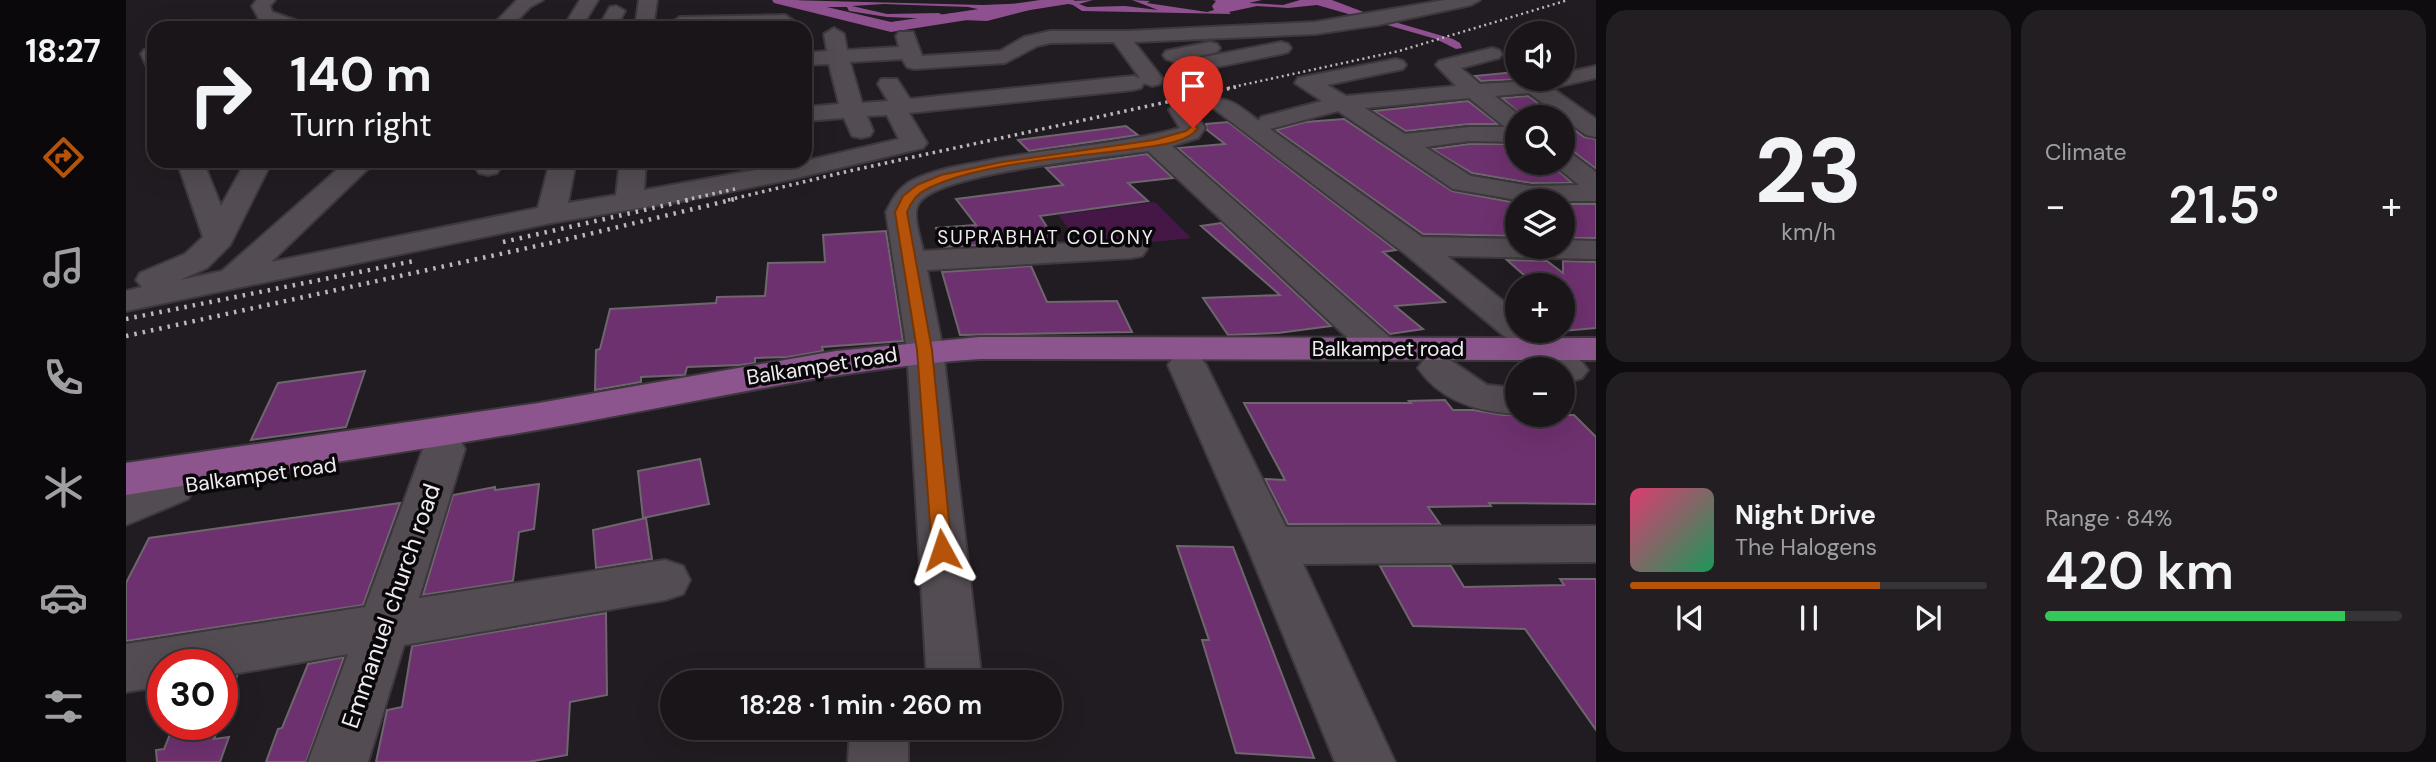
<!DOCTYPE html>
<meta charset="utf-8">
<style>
:root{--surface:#191519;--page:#221e22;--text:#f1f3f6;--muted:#9f9fa2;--line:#373438;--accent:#b45309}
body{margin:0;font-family:"DM Sans",sans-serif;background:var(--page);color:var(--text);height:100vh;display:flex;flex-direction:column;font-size:26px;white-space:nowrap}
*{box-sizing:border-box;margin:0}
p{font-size:23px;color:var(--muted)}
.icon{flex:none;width:38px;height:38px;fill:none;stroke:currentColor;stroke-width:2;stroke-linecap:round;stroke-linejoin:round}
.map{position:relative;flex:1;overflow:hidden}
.side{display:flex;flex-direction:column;gap:10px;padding:10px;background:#0e0c0e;width:840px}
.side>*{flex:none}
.guide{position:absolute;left:21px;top:21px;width:665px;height:147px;border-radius:21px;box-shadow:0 7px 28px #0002,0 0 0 2px var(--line);background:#191519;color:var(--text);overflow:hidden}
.controls{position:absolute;left:1379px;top:21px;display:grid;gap:14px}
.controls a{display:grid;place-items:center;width:70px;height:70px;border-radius:50%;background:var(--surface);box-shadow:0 7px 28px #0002,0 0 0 2px var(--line);font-size:35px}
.speed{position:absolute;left:21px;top:649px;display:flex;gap:14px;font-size:35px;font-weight:700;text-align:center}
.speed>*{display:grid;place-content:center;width:91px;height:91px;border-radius:50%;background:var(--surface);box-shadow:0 7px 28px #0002,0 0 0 2px var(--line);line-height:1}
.speed .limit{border:10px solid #d22;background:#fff;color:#111}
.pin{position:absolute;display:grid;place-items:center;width:60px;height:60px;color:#fff;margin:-72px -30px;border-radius:50% 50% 50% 0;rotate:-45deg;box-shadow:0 0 7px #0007}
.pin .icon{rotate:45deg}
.me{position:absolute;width:77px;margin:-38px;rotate:355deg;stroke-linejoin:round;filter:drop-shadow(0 0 5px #0008)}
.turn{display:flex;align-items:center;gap:24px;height:147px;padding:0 28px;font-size:32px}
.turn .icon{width:91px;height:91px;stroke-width:2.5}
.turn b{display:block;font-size:49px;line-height:60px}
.big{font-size:52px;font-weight:600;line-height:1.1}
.side .card{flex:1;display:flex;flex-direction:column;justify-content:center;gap:10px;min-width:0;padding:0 24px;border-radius:21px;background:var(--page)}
.side .dial{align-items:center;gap:0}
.dial b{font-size:91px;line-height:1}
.song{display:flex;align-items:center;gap:21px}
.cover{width:84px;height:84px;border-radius:10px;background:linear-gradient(135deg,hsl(340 70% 55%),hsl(150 70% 35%))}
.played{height:7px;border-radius:4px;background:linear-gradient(90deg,var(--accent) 70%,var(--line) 70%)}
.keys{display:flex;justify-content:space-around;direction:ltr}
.heat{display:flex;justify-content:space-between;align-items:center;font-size:38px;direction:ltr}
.charge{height:10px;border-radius:5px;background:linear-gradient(90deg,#34c759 84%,var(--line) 0)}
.side .tiles{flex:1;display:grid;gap:10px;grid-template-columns:repeat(2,1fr)}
.trip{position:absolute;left:534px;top:670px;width:402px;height:70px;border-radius:35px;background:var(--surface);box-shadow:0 7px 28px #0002,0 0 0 2px var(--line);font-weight:600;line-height:70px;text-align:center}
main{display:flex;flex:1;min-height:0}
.tabs{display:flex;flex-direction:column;width:126px;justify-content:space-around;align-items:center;background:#0a080a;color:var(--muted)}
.tabs .icon{width:49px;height:49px}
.tabs .current{color:var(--accent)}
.tabs b{font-size:32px;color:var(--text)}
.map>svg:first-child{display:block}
.green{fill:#451747}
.water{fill:#8e508f;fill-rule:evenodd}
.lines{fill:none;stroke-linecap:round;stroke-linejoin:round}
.canal{fill:#8e508f;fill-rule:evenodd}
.building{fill:#6e316f;stroke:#6d666d;stroke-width:2}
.minor-tunnel-far1{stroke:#403b40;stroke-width:19;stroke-dasharray:19 10;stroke-linecap:butt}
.minor-tunnel{stroke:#403b40;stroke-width:25;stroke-dasharray:25 12;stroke-linecap:butt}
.minor-casing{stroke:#3d383d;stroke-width:4}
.major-casing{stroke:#3d383d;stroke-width:4}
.minor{fill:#534c52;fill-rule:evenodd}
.major{fill:#8d558e;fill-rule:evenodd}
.rail-far2{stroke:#bcb8bc;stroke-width:2.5;stroke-dasharray:2 3.5;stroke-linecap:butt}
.rail-far1{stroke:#bcb8bc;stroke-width:3.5;stroke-dasharray:2.5 4.5;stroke-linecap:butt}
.rail{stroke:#bcb8bc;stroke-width:4.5;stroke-dasharray:2.5 6;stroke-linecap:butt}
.route{fill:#b45309;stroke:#753606;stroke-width:2}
.labels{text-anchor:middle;stroke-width:7;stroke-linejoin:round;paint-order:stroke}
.far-neighbourhood-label{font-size:19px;letter-spacing:2px;fill:#efebef;stroke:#090709}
.street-label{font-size:21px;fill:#efebef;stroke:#090709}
.near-street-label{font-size:24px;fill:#efebef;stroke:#090709}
</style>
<main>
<nav class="tabs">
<b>18:27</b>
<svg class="icon current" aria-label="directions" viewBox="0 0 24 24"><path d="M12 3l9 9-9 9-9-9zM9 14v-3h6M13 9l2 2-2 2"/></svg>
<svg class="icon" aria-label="music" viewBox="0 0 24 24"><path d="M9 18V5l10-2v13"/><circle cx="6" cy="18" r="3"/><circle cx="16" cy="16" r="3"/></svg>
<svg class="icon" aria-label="phone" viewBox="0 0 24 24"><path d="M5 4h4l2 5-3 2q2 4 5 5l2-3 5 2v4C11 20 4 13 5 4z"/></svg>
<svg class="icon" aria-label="climate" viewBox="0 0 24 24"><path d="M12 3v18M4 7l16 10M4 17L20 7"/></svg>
<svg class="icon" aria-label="car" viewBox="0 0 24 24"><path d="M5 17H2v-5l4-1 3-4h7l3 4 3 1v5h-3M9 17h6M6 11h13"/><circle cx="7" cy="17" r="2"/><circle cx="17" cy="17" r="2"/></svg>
<svg class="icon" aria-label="filters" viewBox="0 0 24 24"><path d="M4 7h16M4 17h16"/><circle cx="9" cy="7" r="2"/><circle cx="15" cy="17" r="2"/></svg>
</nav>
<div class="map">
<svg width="1470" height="762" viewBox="0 0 1470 762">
<rect width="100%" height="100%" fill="#211c21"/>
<path class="green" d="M1029 202 1065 238 959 249 932 215Z"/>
<path class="water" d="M661 0 857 5 967 0 953 4 961 7 999 6 1032 10 1006 0 1024 1 1021 3 1081 12 1088 10 1086 6 1090 1 1087 0H1136L1123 3 1157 5 1174 0H1206L1248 16 1327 39 1334 43 1336 48 1330 49 1310 39 1191 5 1162 8 1131 6 1103 12 1105 14 956 11 947 5 934 2 861 21 761 17 723 11 721 7H689ZM758 4 842 7 871 13H825L818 16 813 13 761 14 726 6Z"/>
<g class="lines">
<path class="canal" d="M646 0H671L765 22 914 0H949L942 4 765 32 648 3Z"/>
</g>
<path class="building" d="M1389 72 1391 79H1397L1355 81 1349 76Z
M1402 96 1431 117H1398L1376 98Z
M1342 101 1372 124H1343L1280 131 1248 111Z
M1218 119 1326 191 1391 203V236L1297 234 1150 130 1179 122Z
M1437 121 1458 137 1470 139V169L1448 152 1437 150Z
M1102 122 1270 250 1257 252 1319 302 1269 306 1297 329 1264 334 1052 148 1099 144 1081 130 1080 124Z
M1000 126 1012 135 903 151 892 140Z
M1343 144H1391V163H1424L1446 183H1405L1346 173 1306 149Z
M1021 154 1047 178 1002 183 1022 201 914 216 930 241 818 247 810 228 850 225 830 199 937 185 920 168Z
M1437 204H1470V238H1437Z
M1095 223 1205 326 1152 333 1102 335 1077 298 1154 295 1075 226Z
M760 231 777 341 696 347 697 351 662 357 629 358V363L614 365 561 367 559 375 515 377V382L469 390 470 350 474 349 484 309 590 303 591 297 639 296 642 263 699 262 697 235Z
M1381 260 1421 261 1437 273V261L1470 262V328L1437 331V285H1409Z
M905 266 921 302 991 301 1006 332 834 335 816 272Z
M239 371 220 427 125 440 152 383Z
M1319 400 1327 410H1347L1377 415H1448L1470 437V504L1363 503 1365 506 1302 507 1314 524H1162L1139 479 1159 480 1118 403H1285L1283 401Z
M574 459 583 504 517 518 512 471Z
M413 484 408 529 393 532 387 581 297 595 327 495 369 487V490Z
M274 503 237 605 0 641V583L23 538Z
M520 518 526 559 470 568 467 530Z
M1051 546 1107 547 1188 758 1110 753 1076 640H1083Z
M1254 566H1325L1338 587 1438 585 1434 579H1470V730L1399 629 1287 626Z
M480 613 481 695 444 702 441 755 402 762H250L261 710 276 707 286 646Z
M218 657 180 762H140L152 729 156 728 182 664Z
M111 676 99 709 96 708V679Z
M48 724H94L88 739 103 737 94 762H31L30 750 38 749Z"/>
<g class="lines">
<path class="minor-tunnel-far1" d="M1053 75 1072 88"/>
<path class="minor-tunnel" d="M1069 87 1095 105"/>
<g class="minor-casing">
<path id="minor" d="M131 0H149L144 6 146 12 180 24 182 28H156L133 19 126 6Z
M391 0H417L404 7 384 28H364Z
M454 0H472L455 28H437Z
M513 0H531L527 28H509Z
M1319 0H1354L1345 5 1252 25 1189 34 1008 42 1037 79 1034 84 1026 86 1018 83 1015 88 1007 90 783 113 801 143 797 148 662 180 561 200 425 223 0 311V291L16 287 10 280 14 273 59 254 77 237 51 161H77L95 206 120 161H146L104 245 81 268 54 280 96 271 221 161H250L145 262 412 208 424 161H450L442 203 490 195 494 161H520L518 190 679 161 773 139 761 115 741 116 747 131 744 136 735 138 726 136 718 118 679 121V107L713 104 703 64 679 65V53L701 51 698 34 708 28 718 34 721 50 773 47 770 36 773 32H787L796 56 874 51 898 37 924 31H1002L1189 22ZM988 42 1014 78 1007 76 784 99 771 79H755L752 84 762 101 736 103 724 62 776 59 781 67 788 69 879 63 911 46 924 43Z
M490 6 499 11 490 28H472L484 7Z
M659 15 668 21 666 25 635 28H552L545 23 554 17Z
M1084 42 1091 44 1094 48 1091 52 1069 57 1073 58 1155 42 1162 44 1165 48 1162 52 1155 54 1071 71 1040 59 1037 55 1040 51Z
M25 48 28 49V69L21 67 15 54 18 50Z
M1366 48 1373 50 1376 54 1373 58 1335 68 1354 84 1437 79V73L1470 66V78L1426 88 1470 119V137L1460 135 1403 93 1369 96 1396 117H1391V142L1343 141 1299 147 1345 176 1405 186 1453 185 1426 163H1437V152L1446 154 1470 172V201H1398L1327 189 1212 111 1144 129 1296 237 1391 239V247H1437V240L1470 241V259L1321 256 1391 312V331H1415L1456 362 1462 370 1456 378 1443 382 1437 380V369H1418L1278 253 1083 105 1087 100C1105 96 1119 111 1133 121L1135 117 1196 101 1169 83 1172 78 1270 59 1277 61 1280 65 1277 69 1201 85 1220 96 1330 86 1310 65 1313 61ZM1343 98 1379 127H1343L1279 134 1239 108Z
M1055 103 1063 105 1079 128 1072 138 1046 146 1268 341 1273 349 1268 357 1255 360 1242 357 1022 151C982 157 812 173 793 203 785 215 795 238 797 251L1005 240 1016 242 1021 249 1016 256 1005 258 801 270 817 350 856 682H801L781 350 760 212C767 198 773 187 787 180 808 170 831 166 854 162 920 148 989 146 1054 128L1043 110 1047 105Z
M352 161H378L371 173 362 175 353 173 349 167Z
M1061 353 1074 357 1080 365 1160 527 1470 526V562L1177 564 1269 762H1209L1121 546 1042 365 1048 357Z
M1311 356 1324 360 1361 385 1391 388V414C1353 412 1315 402 1292 368L1298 360Z
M318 434 333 439 339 449 293 598 539 560 557 566 564 580 557 594 539 600 278 645 242 762H182L222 654 96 676V665H37V686L0 692V644L239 607 297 449 303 439Z
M46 472 62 477 68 488 62 499 0 525V489Z
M724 728H782V762H722Z"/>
</g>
<g class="major-casing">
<path id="major" d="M854 337 1470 338V360L854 359C717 368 585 399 451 423 301 450 150 470 0 495V463L413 403 710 351Z"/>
</g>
<use href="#minor" class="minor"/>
<use href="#major" class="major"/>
<path class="rail-far2" d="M1102 88 1273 51 1442 0"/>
<path class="rail-far1" d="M559 200 609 189
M602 200 723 171 1110 87"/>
<path class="rail" d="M377 242 567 199
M0 319 288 261
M0 336 438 240 609 199"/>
</g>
<path class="route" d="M1067 125 1072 128C1061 144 1027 146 1007 149 950 157 851 163 801 189 790 194 785 202 781 212L806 350 826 550 823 556 816 558 809 556 806 550 791 350 769 212 777 196 791 185 815 175 876 162 1028 140 1060 131Z"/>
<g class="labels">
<g class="far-neighbourhood-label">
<text x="920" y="244">SUPRABHAT COLONY</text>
</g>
<g class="street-label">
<text x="1262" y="356">Balkampet road</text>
<text transform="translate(696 366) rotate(-9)" y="7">Balkampet road</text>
<text transform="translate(135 475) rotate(-8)" y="7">Balkampet road</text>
</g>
<g class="near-street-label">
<text transform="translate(265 606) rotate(-71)" y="8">Emmanuel church road</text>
</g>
</g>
</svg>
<div class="controls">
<a><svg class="icon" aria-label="sound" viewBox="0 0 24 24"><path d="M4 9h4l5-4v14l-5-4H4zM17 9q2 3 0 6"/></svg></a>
<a><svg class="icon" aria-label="search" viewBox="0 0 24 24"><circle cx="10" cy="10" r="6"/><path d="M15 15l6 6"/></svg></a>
<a><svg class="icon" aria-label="layers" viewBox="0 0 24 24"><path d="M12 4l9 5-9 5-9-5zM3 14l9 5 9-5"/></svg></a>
<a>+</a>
<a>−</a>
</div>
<div class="speed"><div class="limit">30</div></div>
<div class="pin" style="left:1067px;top:128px;background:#d93025"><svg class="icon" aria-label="arrive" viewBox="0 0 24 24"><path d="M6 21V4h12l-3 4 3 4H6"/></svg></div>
<svg class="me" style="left:816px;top:550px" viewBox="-20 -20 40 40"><path d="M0-17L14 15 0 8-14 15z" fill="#b45309" stroke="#fff" stroke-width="4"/></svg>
<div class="trip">18:28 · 1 min · 260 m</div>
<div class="guide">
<div class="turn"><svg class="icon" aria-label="right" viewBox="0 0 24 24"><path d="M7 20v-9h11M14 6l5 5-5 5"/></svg><div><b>140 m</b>Turn right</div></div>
</div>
</div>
<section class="side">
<div class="tiles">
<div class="card dial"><b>23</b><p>km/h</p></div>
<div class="card"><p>Climate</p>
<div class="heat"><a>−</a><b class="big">21.5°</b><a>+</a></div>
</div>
<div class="card">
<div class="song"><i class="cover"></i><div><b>Night Drive</b><p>The Halogens</p></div></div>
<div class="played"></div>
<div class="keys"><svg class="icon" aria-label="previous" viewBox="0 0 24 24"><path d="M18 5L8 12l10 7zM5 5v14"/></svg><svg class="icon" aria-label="pause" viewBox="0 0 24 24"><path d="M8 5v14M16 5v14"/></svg><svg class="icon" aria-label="next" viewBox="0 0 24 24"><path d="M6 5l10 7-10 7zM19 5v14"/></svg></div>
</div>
<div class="card"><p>Range · 84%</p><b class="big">420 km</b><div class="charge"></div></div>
</div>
</section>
</main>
